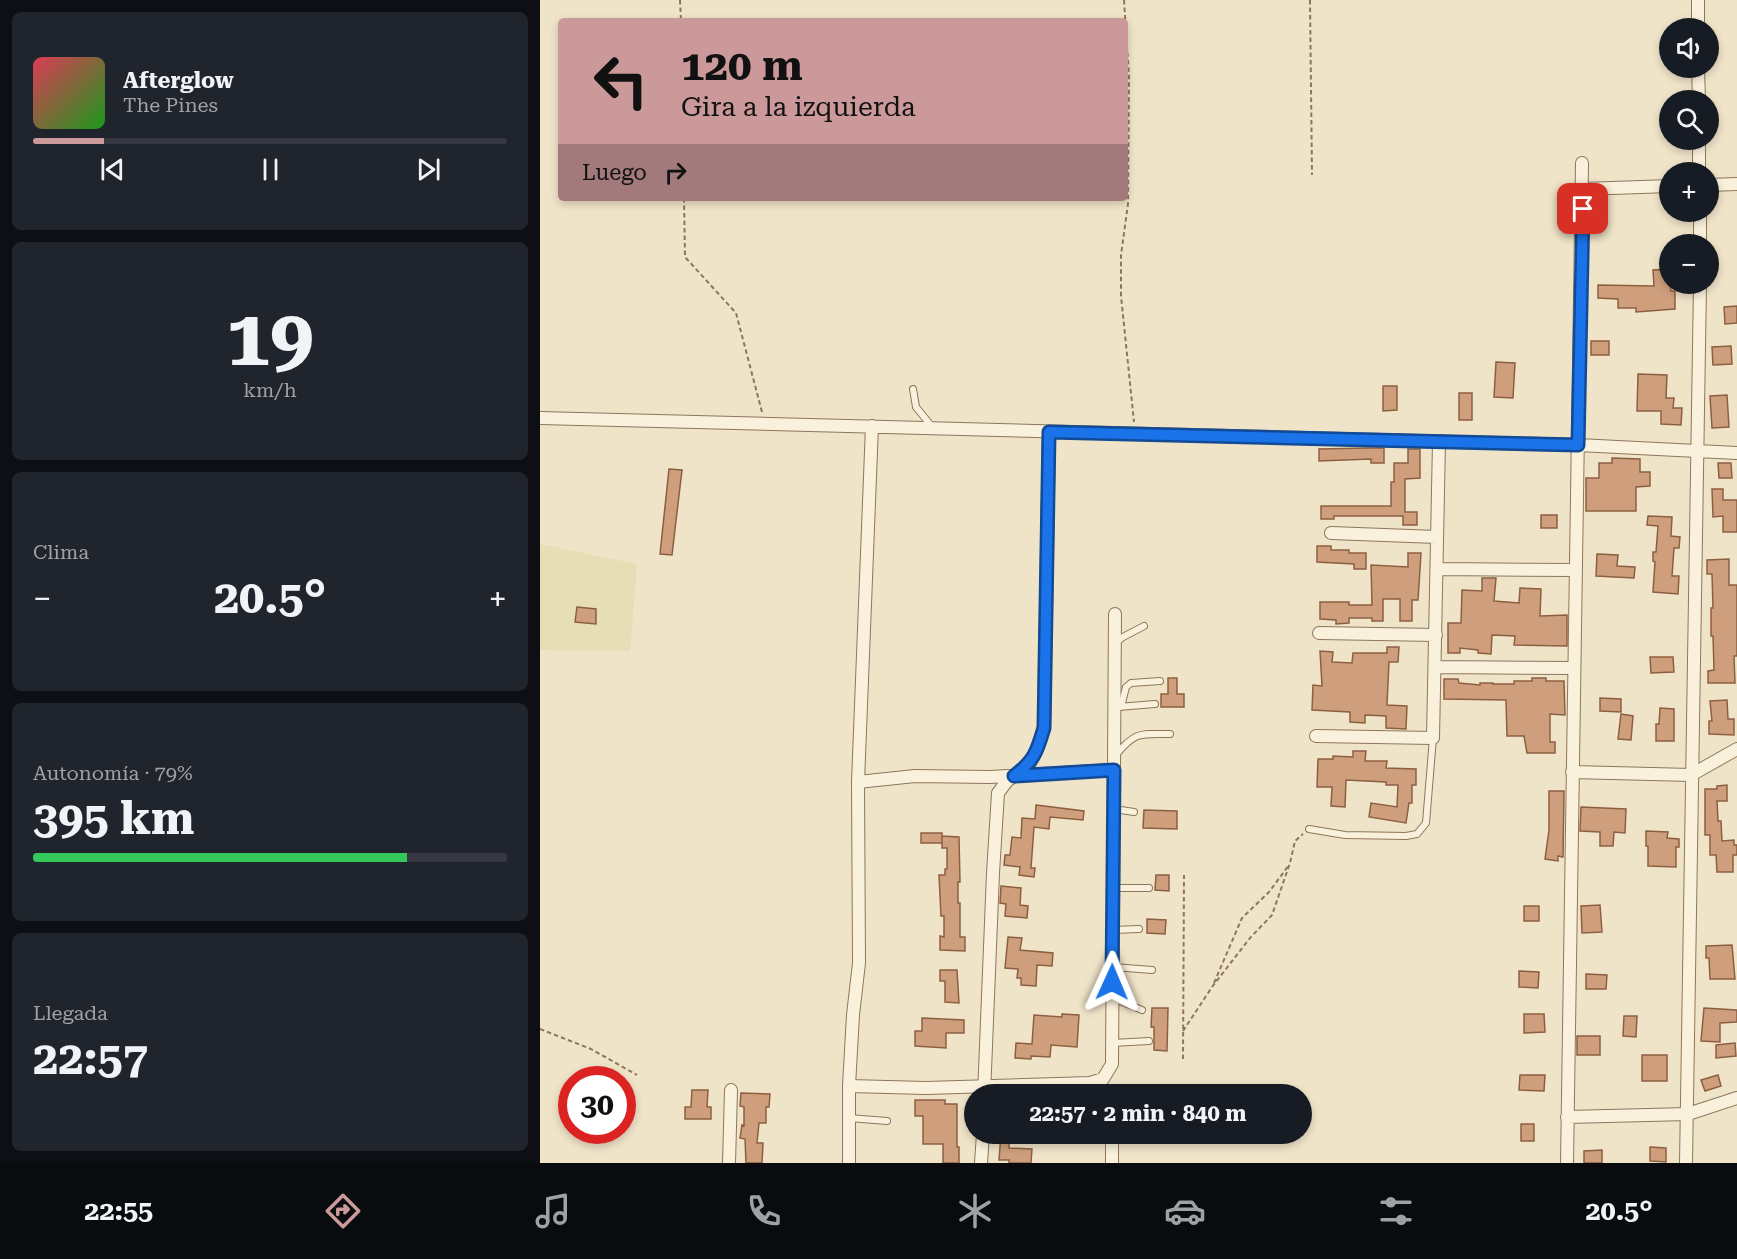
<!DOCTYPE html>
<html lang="es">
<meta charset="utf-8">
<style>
:root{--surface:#171b24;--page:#20242c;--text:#f1f3f6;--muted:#9ea1a6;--line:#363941;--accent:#cc999b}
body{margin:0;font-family:"Roboto Serif",serif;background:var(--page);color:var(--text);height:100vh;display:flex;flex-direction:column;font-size:22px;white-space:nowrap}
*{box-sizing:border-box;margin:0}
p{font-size:20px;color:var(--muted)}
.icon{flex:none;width:33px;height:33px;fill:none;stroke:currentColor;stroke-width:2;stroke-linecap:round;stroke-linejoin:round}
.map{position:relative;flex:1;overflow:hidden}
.panel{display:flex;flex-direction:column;gap:12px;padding:12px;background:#0d0f14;width:540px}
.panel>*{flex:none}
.banner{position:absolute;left:18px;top:18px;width:570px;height:183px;border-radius:6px;box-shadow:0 3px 9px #0003;background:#cc999b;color:#111;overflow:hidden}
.controls{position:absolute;left:1119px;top:18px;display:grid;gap:12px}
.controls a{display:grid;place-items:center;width:60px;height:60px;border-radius:50%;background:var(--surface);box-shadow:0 3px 9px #0003;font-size:30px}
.speed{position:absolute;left:18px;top:1066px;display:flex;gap:12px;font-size:30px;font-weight:700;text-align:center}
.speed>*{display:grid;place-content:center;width:78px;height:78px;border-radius:50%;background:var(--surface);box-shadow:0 3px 9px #0003;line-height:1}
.speed .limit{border:9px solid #d22;background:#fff;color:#111}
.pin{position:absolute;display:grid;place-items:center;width:51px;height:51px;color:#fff;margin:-26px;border-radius:12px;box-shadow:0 3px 9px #0006}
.me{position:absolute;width:66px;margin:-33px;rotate:1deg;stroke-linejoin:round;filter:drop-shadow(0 0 4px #0008)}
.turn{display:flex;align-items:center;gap:21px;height:126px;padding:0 24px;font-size:27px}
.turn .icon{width:78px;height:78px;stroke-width:2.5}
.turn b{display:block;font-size:42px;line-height:51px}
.then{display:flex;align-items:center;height:57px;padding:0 24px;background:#0003;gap:12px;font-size:22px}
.big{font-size:45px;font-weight:700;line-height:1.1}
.panel .tile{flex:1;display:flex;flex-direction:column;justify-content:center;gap:9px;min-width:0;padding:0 21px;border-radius:9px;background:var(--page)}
.panel .dial{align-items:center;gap:0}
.dial b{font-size:78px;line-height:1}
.song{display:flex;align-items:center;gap:18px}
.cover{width:72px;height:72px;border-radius:9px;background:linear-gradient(135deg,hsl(350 70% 55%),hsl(120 70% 35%))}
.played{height:6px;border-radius:3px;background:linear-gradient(90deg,var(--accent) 15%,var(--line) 15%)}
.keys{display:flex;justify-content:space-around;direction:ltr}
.heat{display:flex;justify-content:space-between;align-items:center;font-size:33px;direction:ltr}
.charge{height:9px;border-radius:4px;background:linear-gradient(90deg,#34c759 79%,var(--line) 0)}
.trip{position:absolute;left:424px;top:1084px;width:348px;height:60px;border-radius:30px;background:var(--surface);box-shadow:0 3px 9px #0003;font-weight:700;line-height:60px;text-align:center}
.menu{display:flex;height:96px;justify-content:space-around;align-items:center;background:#090b0e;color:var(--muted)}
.menu .icon{width:42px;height:42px}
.menu .current{color:var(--accent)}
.menu b{font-size:27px;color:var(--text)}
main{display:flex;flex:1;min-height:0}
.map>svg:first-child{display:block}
.farmland{fill:#e6deb5}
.building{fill:#cf9f7d;stroke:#8d5f41;stroke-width:1.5}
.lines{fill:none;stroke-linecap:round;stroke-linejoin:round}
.lane-casing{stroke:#8d765c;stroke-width:8}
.street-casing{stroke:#8d765c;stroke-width:14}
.path{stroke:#8d765c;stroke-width:2;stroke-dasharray:4.5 3;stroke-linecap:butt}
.lane{stroke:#faf1dc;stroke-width:6}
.street{stroke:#faf1dc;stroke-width:12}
.route-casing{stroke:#114b97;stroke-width:15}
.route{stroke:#1a73e8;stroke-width:10}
</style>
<main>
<section class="panel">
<div class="tile">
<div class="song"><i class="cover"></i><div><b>Afterglow</b><p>The Pines</p></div></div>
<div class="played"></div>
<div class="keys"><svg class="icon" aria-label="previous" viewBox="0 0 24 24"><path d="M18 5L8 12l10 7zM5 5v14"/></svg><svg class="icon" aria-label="pause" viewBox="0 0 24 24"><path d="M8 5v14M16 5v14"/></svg><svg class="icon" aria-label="next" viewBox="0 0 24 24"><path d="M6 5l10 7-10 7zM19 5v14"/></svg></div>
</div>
<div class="tile dial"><b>19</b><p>km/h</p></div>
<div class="tile"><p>Clima</p>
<div class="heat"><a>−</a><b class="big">20.5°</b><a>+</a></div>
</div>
<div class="tile"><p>Autonomía · 79%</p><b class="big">395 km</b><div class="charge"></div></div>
<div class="tile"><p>Llegada</p><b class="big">22:57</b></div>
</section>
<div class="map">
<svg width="1197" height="1163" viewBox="0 0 1197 1163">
<rect width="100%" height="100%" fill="#f0e4c8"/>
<path class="farmland" d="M0 544 97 564 90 651 0 650Z"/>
<path class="building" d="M1130 269V284L1131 291H1135V309L1096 312V308H1078V299L1058 298V285L1114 286 1113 270Z
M1197 306V323L1185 324 1184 307Z
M1051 341H1069V355H1051Z
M1191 346 1192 364 1173 365 1172 347Z
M956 362 975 363 973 398 954 397Z
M1098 374 1127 375 1126 398H1134L1133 408H1142L1141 425 1121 424V411H1097Z
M843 386H857V410L843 411Z
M919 393H932V420H919Z
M1187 395 1189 427 1172 428 1170 396Z
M828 448H844V463H831V459L779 461V449Z
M868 449H880V478L865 479V512H877V525H863V516H794V519H781V506H851V482H854V463H868Z
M1072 458 1100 459V472H1110V486L1096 487V511H1046V478H1059V463H1072Z
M1178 463H1191L1192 478H1179Z
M129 469 142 470 132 555 120 554Z
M1172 489H1183V500H1197V532H1183V516L1173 517Z
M1001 515H1017V528H1001Z
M1108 516 1132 517 1131 536 1140 537 1139 548H1134L1132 576H1139L1138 594 1113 592 1115 562 1113 561V552H1116L1118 526 1107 525Z
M777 546H791V550H809V553H826V569H814V564L777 562Z
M868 553H881L878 600H872V621H860V599H843V621H832V618H809V623L796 624V620L780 619V602H809V605H832L831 565 868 567Z
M1057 554 1078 555 1077 566 1095 567 1094 578 1056 576Z
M1189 559V585H1197V656H1194L1195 683H1168V671L1174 670 1173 636H1171V608H1173L1172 574H1167V560Z
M942 578H956L954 601 979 603 980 588 1001 589 1000 616 1027 615V646L974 645 975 636 952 635 951 654 938 653V650L920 648V653H908V623H921L922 590 942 591Z
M37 607 56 609V624L35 622Z
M847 647H859L858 662H849L847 705 867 706 866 729 846 728V716L825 715V723L810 722V712L772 710 773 685 782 686 780 651 793 652 792 662 812 663 813 653H847Z
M1110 657H1133L1134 672 1111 673Z
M628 678H637V694H644V707H621V694H628Z
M992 678H1006V681H1024L1025 715 1010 714V742H1015V753H987L984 736H967L966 700 904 699V679H918L919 683 940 685V683H953V684H974V681H992Z
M1060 698 1081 699V712L1060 711Z
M1187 700 1188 719H1194V735L1169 734V721H1172L1170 701Z
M1120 708 1134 709V741H1116V724H1119Z
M1081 714 1093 716 1091 740 1078 739Z
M813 751H826L825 761H847L846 768 876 769V785H872V803H869L866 823 829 817 831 803 857 807 858 785H846V782L806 780 805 807 791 806 792 787H777L778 759H793V756L813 757Z
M1187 785V801H1177L1178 821H1181L1182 841 1194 840V845H1197V855H1193V872H1177L1176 855H1170V835H1165V789H1177V786Z
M1009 791H1024L1023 857 1018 856V861L1005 859 1009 830Z
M496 805 544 811 543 820 510 817 509 829 494 827 491 868H495L494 877 479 875 480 867 464 865 465 855H470L472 837 481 838 482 818 495 819Z
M1041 807 1086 809 1085 833 1074 832 1073 846H1060V832L1040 831Z
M604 810 637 811V829L603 828Z
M1106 831 1128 832 1127 838 1139 839V847H1136V867L1108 866V846H1106Z
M381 833H402V843H381Z
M402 836 419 837 420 882H418V903H420V937H425V951L400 950V936L404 937V916H401L399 875H405V869H407V848H402Z
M616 875H629V891L615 890Z
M461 886 481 888 480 905 488 906 487 918 465 916 466 904 460 903Z
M1060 905 1062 932 1042 933 1041 906Z
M984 906H999V921H984Z
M607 919 626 920 625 934 607 933Z
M468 937 482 938 480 950 513 953 512 966 497 965 496 986 481 985V978H477L478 969 465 968Z
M1192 945 1195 979H1170L1169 958H1166V946Z
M400 970H417L419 1003 405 1002V981H400Z
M979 971 999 972 998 988 979 987Z
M1046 974 1067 975 1066 989H1046Z
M612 1008H628L627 1051 614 1050V1027H611Z
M1164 1008 1197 1010V1022L1180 1023V1042L1161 1041Z
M522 1014 539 1015 537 1047 511 1045 510 1057 491 1056V1059L475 1058 476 1043 492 1044 494 1015 522 1017Z
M984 1014H1004L1005 1032 984 1033Z
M1084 1016H1097L1096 1037 1083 1036Z
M382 1018 424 1020V1033H406V1048L375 1046V1031H382Z
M1037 1036H1060V1055H1037Z
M1195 1043 1196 1056 1176 1058V1045Z
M1102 1055H1127V1081H1102Z
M980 1075H1005L1004 1091 979 1090Z
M1178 1075 1181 1086 1165 1091 1161 1080Z
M152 1090H168L167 1107H171V1119H145V1107H151Z
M201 1093 230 1094 229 1107H226V1123H219L217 1143H223L222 1163H206L205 1139 200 1138 202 1125 204 1126V1107L200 1106Z
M375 1100H405V1104H417V1147H419V1163H403V1144H383V1116H375Z
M981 1124H994V1141H981Z
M461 1134H469V1148L492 1149 491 1163H469V1160H459Z
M1110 1147 1126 1148V1162L1110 1161Z
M1062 1150V1163H1044V1151Z"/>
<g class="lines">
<g class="lane-casing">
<path id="lane" d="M373 389 376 407 393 428
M575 643 583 637 604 626
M578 707 615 704
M581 707 586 687 591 683 620 681
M576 755C595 731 601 734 630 734
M574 809 594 812
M769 829 805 835 866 836 877 834 886 823 893 738
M573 888H609
M573 930 599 929
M573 967 612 970
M573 998 602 1010
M572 1043 609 1041
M309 1118 347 1121"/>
</g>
<g class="street-casing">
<path id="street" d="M1158 0V28
M1158 68 1159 100
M1159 140V172
M1168 185 1197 184
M1043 189 1130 186
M1160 212V244
M0 418 1038 445 1197 453
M791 533 897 537
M897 569 1036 570
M779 633 896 635
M895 667 1034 668
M776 736 893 738 899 442
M1032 772 1151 775 1197 749
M318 782 375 776 450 777 574 770
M557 1081 564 1095
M309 1086 386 1088 550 1083 563 1079 572 1064 575 614
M444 1095 453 873 458 793 467 781 489 765 497 749 504 727 509 432
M1027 1117 1148 1114 1197 1098
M189 1163 191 1090
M309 1163V1086L313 1015 319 963 318 782 332 426
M441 1163 443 1134
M572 1163V1134
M1027 1163 1042 163
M1146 1163 1160 284"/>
</g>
<path class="path" d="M140 0 141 21
M584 0 589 77 588 204 581 255V296L594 422
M770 0 772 175
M144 198 145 257 196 313 222 412
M674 983 702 918 729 892 749 865
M0 1029 51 1049 97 1075
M643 1031 672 987 710 938 732 915 750 863 755 841 763 834
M643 1059 644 875"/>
<use href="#lane" class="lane"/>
<use href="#street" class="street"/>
</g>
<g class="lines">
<g class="route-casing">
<path id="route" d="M572 982 574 770 474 776C495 760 497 751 504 728L509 432 1038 445 1043 209"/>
</g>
<use href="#route" class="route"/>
</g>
</svg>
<div class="controls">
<a><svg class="icon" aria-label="sound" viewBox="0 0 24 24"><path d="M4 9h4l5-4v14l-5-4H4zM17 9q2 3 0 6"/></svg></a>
<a><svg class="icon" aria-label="search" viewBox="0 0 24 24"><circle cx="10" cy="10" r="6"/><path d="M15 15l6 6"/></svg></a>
<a>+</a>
<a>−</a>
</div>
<div class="speed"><div class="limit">30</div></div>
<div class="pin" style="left:1043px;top:209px;background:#d93025"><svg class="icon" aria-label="arrive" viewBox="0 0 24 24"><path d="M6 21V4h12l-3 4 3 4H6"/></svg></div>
<svg class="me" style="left:572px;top:982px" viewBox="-20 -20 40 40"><path d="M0-17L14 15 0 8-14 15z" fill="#1a73e8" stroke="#fff" stroke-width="4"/></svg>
<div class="trip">22:57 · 2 min · 840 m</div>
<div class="banner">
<div class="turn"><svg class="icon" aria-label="left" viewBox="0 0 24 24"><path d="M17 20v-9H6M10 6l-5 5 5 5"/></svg><div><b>120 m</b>Gira a la izquierda</div></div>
<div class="then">Luego<svg class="icon" aria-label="right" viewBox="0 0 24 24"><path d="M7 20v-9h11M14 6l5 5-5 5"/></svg></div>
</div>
</div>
</main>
<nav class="menu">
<b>22:55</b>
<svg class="icon current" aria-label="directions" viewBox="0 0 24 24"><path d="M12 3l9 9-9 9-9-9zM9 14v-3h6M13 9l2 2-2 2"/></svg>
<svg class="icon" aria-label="music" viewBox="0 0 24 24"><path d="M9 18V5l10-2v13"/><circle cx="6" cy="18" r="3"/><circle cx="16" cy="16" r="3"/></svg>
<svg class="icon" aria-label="phone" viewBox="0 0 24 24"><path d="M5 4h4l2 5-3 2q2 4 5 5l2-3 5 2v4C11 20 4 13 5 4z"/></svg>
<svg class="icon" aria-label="climate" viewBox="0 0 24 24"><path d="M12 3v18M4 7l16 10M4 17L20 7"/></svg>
<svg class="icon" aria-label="car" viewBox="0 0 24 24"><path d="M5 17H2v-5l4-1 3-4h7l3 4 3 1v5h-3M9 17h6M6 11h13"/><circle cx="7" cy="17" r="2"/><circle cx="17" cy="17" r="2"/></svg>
<svg class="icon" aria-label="filters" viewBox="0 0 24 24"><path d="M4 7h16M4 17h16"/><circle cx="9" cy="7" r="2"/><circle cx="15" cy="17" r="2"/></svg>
<b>20.5°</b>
</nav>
